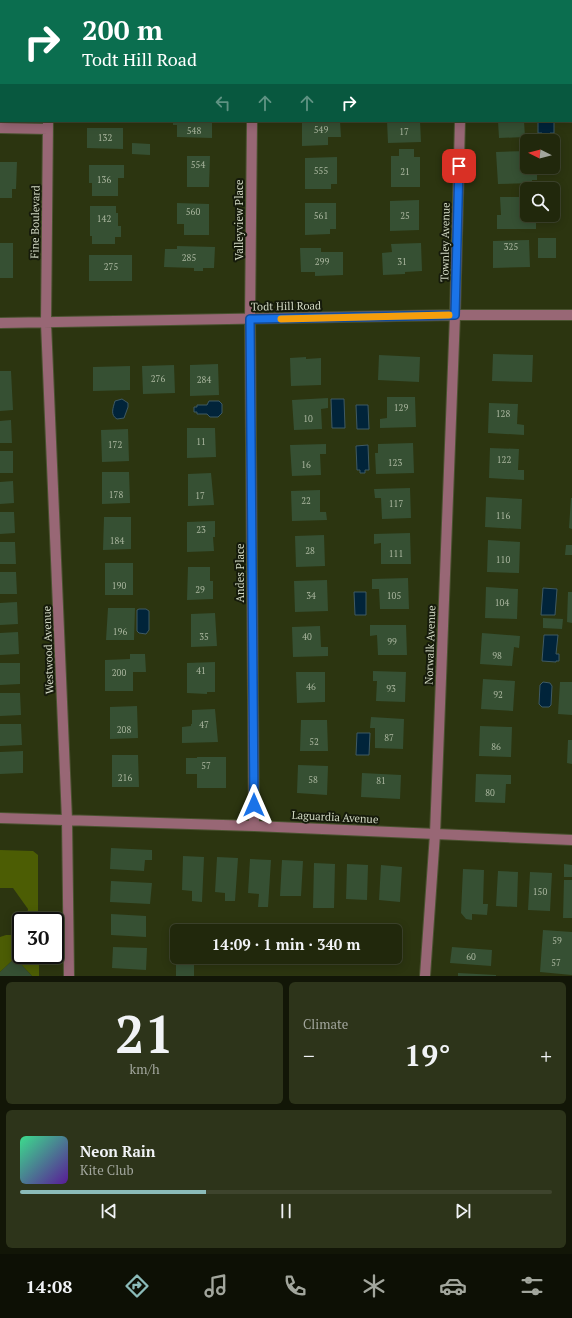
<!DOCTYPE html>
<meta charset="utf-8">
<style>
:root{--surface:#21280c;--page:#2d341a;--text:#f1f3f6;--muted:#a2a69d;--line:#3e442d;--accent:#8bbbb9}
body{margin:0;font-family:"PT Serif",serif;background:var(--page);color:var(--text);height:100vh;display:flex;flex-direction:column;font-size:15px;white-space:nowrap}
*{box-sizing:border-box;margin:0}
p{font-size:13px;color:var(--muted)}
.icon{flex:none;width:22px;height:22px;fill:none;stroke:currentColor;stroke-width:2;stroke-linecap:round;stroke-linejoin:round}
.map{position:relative;height:976px;overflow:hidden}
.details{display:flex;flex-direction:column;gap:6px;padding:6px;background:#121607;flex:1}
.details>*{flex:none}
.guide{position:absolute;left:0px;top:0px;width:572px;height:122px;box-shadow:0 2px 10px #0003,0 0 0 1px var(--line);background:#0b6e4f;color:#fff;overflow:hidden}
.needle{width:26px;rotate:276deg}
.tools{position:absolute;left:520px;top:134px;display:grid;gap:8px}
.tools a{display:grid;place-items:center;width:40px;height:40px;border-radius:6px;background:var(--surface);box-shadow:0 2px 10px #0003,0 0 0 1px var(--line);font-size:20px}
.speed{position:absolute;left:12px;top:912px;display:flex;gap:8px;font-size:20px;font-weight:700;text-align:center}
.speed>*{display:grid;place-content:center;width:52px;height:52px;border-radius:50%;background:var(--surface);box-shadow:0 2px 10px #0003,0 0 0 1px var(--line);line-height:1}
.speed .limit{border:2px solid #111;border-radius:6px;background:#fff;color:#111}
.pin{position:absolute;display:grid;place-items:center;width:34px;height:34px;color:#fff;margin:-17px;border-radius:8px;box-shadow:0 2px 6px #0006}
.me{position:absolute;width:44px;margin:-22px;rotate:0deg;stroke-linejoin:round;filter:drop-shadow(0 0 3px #0008)}
.turn{display:flex;align-items:center;gap:14px;height:84px;padding:0 16px;font-size:18px}
.turn .icon{width:52px;height:52px;stroke-width:2.5}
.turn b{display:block;font-size:28px;line-height:34px}
.lanes{display:flex;align-items:center;height:38px;padding:0 16px;background:#0003;justify-content:center;gap:20px;direction:ltr}
.lanes .off{opacity:.35}
.big{font-size:30px;font-weight:700;line-height:1.1}
.details .tile{flex:1;display:flex;flex-direction:column;justify-content:center;gap:6px;min-width:0;padding:0 14px;border-radius:6px;background:var(--page)}
.details .dial{align-items:center;gap:0}
.dial b{font-size:52px;line-height:1}
.song{display:flex;align-items:center;gap:12px}
.cover{width:48px;height:48px;border-radius:6px;background:linear-gradient(135deg,hsl(150 70% 55%),hsl(270 70% 35%))}
.played{height:4px;border-radius:2px;background:linear-gradient(90deg,var(--accent) 35%,var(--line) 35%)}
.keys{display:flex;justify-content:space-around;direction:ltr}
.heat{display:flex;justify-content:space-between;align-items:center;font-size:22px;direction:ltr}
.details .tiles{flex:1;display:grid;gap:6px;grid-template-columns:1fr 1fr}
.tile:last-child{grid-column:span 2}
.trip{position:absolute;left:170px;top:924px;width:232px;height:40px;border-radius:6px;background:var(--surface);box-shadow:0 2px 10px #0003,0 0 0 1px var(--line);font-weight:700;line-height:40px;text-align:center}
.menu{display:flex;height:64px;justify-content:space-around;align-items:center;background:#0d1005;color:var(--muted)}
.menu .icon{width:28px;height:28px}
.menu .on{color:var(--accent)}
.menu b{font-size:18px;color:var(--text)}
.map>svg:first-child{display:block}
.green{fill:#4c5d04}
.water{fill:#01243a;stroke:#3f5a63}
.building{fill:#365033}
.lines{fill:none;stroke-linecap:round;stroke-linejoin:round}
.minor-casing{stroke:#4a5230;stroke-width:12}
.minor{stroke:#986775;stroke-width:10}
.route-casing{stroke:#114b97;stroke-width:10}
.route{stroke:#1a73e8;stroke-width:7}
.slow{stroke:#f59e0b;stroke-width:7}
.labels{text-anchor:middle;stroke-width:4;stroke-linejoin:round;paint-order:stroke}
.number-label{font-size:9px;fill:#aab69f}
.street-label{font-size:11px;fill:#d1d8c3;stroke:#161b0b}
</style>
<div class="map">
<svg width="572" height="976" viewBox="0 0 572 976">
<rect width="100%" height="100%" fill="#2c3510"/>
<path class="green" d="M0 850 33 851 38 855V921H26L28 909 13 888H0Z
M6 935H12L21 938V955H39V976H32L15 958 0 972V937Z"/>
<path class="water" d="M538 121H554V133H550V136H542V133H538Z
M122 399 128 403V407L124 418 117 419C110 415 113 408 115 401Z
M331 399H344L345 428H332Z
M209 401H219L222 404V413L218 417H210L207 414H197V412H194V407H197V405H207Z
M356 405H368L369 429H357Z
M368 445 369 470H365V473H360V470H357L356 446Z
M543 588 557 589 555 615H541Z
M354 592H366V615H355Z
M139 609H146L149 611V630L146 634 139 633 137 631V610Z
M544 635H558L556 654H559V661H556V662L542 661Z
M543 682 550 683 552 686 551 705 549 707H542L539 704 540 685Z
M357 733H370L369 755H356Z"/>
<path class="building" d="M173 121H212V138L177 137V125H173Z
M313 121H340L341 137H328V145L302 146V123L313 122Z
M387 121H420L421 142 388 143Z
M498 121H524L525 137 499 138Z
M87 128H123V149L87 148Z
M132 143 150 144V155L132 154Z
M399 149H414V157H420V187H391V156H399Z
M527 151V167L537 169V180H532V183L498 184 496 152Z
M187 156H210L209 187H187Z
M337 157V184H331V189H305V158Z
M0 162H17L16 189H12V198H0Z
M89 165H124V178H118V196H92V183H89Z
M500 197H527V215H536V229H497V215H501Z
M419 200V230L390 231V201Z
M177 203 209 204V235H184V224H177Z
M305 203H336V229H330V234L305 235Z
M90 206H116V213H118V226H121V237H115V244H92V236H90Z
M538 238H556V258H538Z
M529 240 530 267 493 268V241Z
M0 243H13V278H0Z
M421 243 422 271 405 272V274L383 275 382 253 392 252 391 244Z
M177 246 215 247 214 268H203V271H194V268L164 267 165 249H177Z
M300 248H321V252H343V275L315 276V272H301Z
M89 255H132V281H89Z
M493 354 533 355 532 382 492 381Z
M379 355 420 357 419 382 378 380Z
M306 357V359L321 358V385L291 386 290 358Z
M218 364 219 395 190 396V365Z
M174 365 175 393 143 394 142 366Z
M130 366V390L93 391V367Z
M0 371H11L13 410 0 411Z
M387 397H415L416 427 380 428V419L387 418Z
M328 398V408L321 409 322 429 294 430 292 400Z
M489 403 518 404 517 424 524 425V435L488 433Z
M11 420 12 443H0V421Z
M187 428H215L216 457 187 458Z
M128 429 129 461 102 462 101 430Z
M413 443 414 473 376 474 375 453H378V444Z
M326 444V454H320L321 475 292 476 290 445Z
M490 448 519 449 518 470H524V480L489 478Z
M0 451H13V473H0Z
M102 472H129L130 503 102 504Z
M211 473 214 505 188 506V474Z
M13 481 14 503 0 504V482Z
M410 488 411 518 382 519 381 498H375L374 489Z
M320 490V512H326L327 520 292 521 291 491Z
M486 497 522 499 521 529 485 527Z
M571 498H572V529L569 528Z
M0 512H14L15 533 0 534Z
M104 517H131V549L103 550Z
M215 521V537H213L214 551 187 552V522Z
M410 533 411 564H381V543L374 544V534Z
M324 535 325 566 296 567 295 536Z
M488 540 520 542 519 573 487 572Z
M0 542H15L16 564H0Z
M566 545H572V555H565Z
M105 563H133V595H105Z
M188 567H210V581H213V599L187 600Z
M0 572H16L17 594H0Z
M408 578 409 609H380L379 589H372V579Z
M327 580 328 611 295 612 294 581Z
M486 587 518 589 517 619 485 618Z
M568 592H572V623L567 622Z
M17 602 18 624 0 625V603Z
M108 608H135L134 640H106Z
M215 613 217 646 191 647V614Z
M543 618 563 619 562 629 543 628Z
M370 625H406L407 655H378L377 635 370 636Z
M320 626 321 647H328V656L293 657 292 627Z
M18 632 19 654 0 655V633Z
M482 633 520 636 519 648 514 647 512 666 480 664Z
M130 654H145L146 672H133V691H105V660L130 659Z
M215 662V692H207V694L187 693V663Z
M0 663H20V684L0 685Z
M373 671 406 672 405 702 376 701 377 681H373Z
M296 672H325V702L297 703Z
M483 679 515 681 513 711 481 709Z
M560 682H572V715L558 714Z
M0 693H20L21 715 0 716Z
M137 706 138 738 110 739V707Z
M215 709 218 742 182 743V727L191 726V724H192V710Z
M371 717 404 719 403 749 375 748V728H370Z
M301 720H327L328 751H300Z
M0 724H21L22 745 0 746Z
M480 726 512 727 511 757 479 756Z
M568 740H572V764L567 763Z
M23 751V773L0 774V752Z
M112 755H138L139 787H112Z
M197 757H226V788H197V774H186V758H197Z
M298 765 328 766 327 795 297 793Z
M362 773 401 775 400 799 361 797Z
M476 774 511 775V784H506L505 803 475 802Z
M111 848 152 850V860H145L144 871 110 869Z
M183 856 204 857 202 902 192 901V891L182 890Z
M217 857 238 858 235 901H225V893L215 892Z
M250 859 271 860 268 907H258L259 894 248 893Z
M282 860 303 861 301 896H280Z
M314 863 335 864 334 908H313Z
M347 864 368 865 367 900 346 899Z
M564 864 572 865V877H564Z
M381 865 402 867 400 902 379 900Z
M463 869 484 870 483 904H488L487 915 472 914V920L466 919 461 913Z
M498 871 518 872 517 907 496 906Z
M530 872 552 873 550 911 528 910Z
M564 880H572V918H563Z
M111 881 152 883 150 904 110 902Z
M111 914 146 916V937L111 935Z
M543 930 572 932V975L540 972Z
M113 947 147 948 146 970 112 968Z
M452 947 492 950 491 966 450 963Z
M176 957H194V976H176Z
M358 957H395V963H358Z
M15 958 32 976H0V972Z
M458 973 496 975V976H458Z"/>
<g class="lines">
<g class="minor-casing">
<path id="minor" d="M483 0 484 1
M50 1V0
M252 1V0
M463 1V0
M571 70 572 71
M48 121 46 323 67 820 69 976
M252 121 250 319 254 826
M0 128 48 129
M0 323 455 315H572
M0 818 254 826 572 840
M425 976 435 834 455 315 460 121"/>
</g>
<use href="#minor" class="minor"/>
</g>
<g class="lines">
<g class="route-casing">
<path id="route" d="M254 805 250 319 455 315 459 166"/>
</g>
<use href="#route" class="route"/>
<path class="slow" d="M281 319 449 315"/>
</g>
<g class="labels">
<g class="number-label">
<text x="321" y="133">549</text>
<text x="194" y="134">548</text>
<text x="404" y="135">17</text>
<text x="105" y="141">132</text>
<text x="198" y="168">554</text>
<text x="321" y="174">555</text>
<text x="405" y="175">21</text>
<text x="104" y="183">136</text>
<text x="193" y="215">560</text>
<text x="321" y="219">561</text>
<text x="405" y="219">25</text>
<text x="104" y="222">142</text>
<text x="511" y="250">325</text>
<text x="189" y="261">285</text>
<text x="322" y="265">299</text>
<text x="402" y="265">31</text>
<text x="111" y="270">275</text>
<text x="158" y="382">276</text>
<text x="204" y="383">284</text>
<text x="401" y="411">129</text>
<text x="503" y="417">128</text>
<text x="308" y="422">10</text>
<text x="201" y="445">11</text>
<text x="115" y="448">172</text>
<text x="504" y="463">122</text>
<text x="395" y="466">123</text>
<text x="306" y="468">16</text>
<text x="116" y="498">178</text>
<text x="200" y="499">17</text>
<text x="306" y="504">22</text>
<text x="396" y="507">117</text>
<text x="503" y="519">116</text>
<text x="201" y="533">23</text>
<text x="117" y="544">184</text>
<text x="310" y="554">28</text>
<text x="396" y="557">111</text>
<text x="503" y="563">110</text>
<text x="119" y="589">190</text>
<text x="200" y="593">29</text>
<text x="311" y="599">34</text>
<text x="394" y="599">105</text>
<text x="502" y="606">104</text>
<text x="120" y="635">196</text>
<text x="204" y="640">35</text>
<text x="307" y="640">40</text>
<text x="392" y="645">99</text>
<text x="497" y="659">98</text>
<text x="201" y="674">41</text>
<text x="119" y="676">200</text>
<text x="311" y="690">46</text>
<text x="391" y="692">93</text>
<text x="498" y="698">92</text>
<text x="204" y="728">47</text>
<text x="124" y="733">208</text>
<text x="389" y="741">87</text>
<text x="314" y="745">52</text>
<text x="496" y="750">86</text>
<text x="206" y="769">57</text>
<text x="125" y="781">216</text>
<text x="313" y="783">58</text>
<text x="381" y="784">81</text>
<text x="490" y="796">80</text>
<text x="540" y="895">150</text>
<text x="557" y="944">59</text>
<text x="471" y="960">60</text>
<text x="556" y="966">57</text>
</g>
<g class="street-label">
<text transform="translate(239 220) rotate(-90)" y="4">Valleyview Place</text>
<text transform="translate(35 222) rotate(-89)" y="4">Fine Boulevard</text>
<text transform="translate(445 242) rotate(-89)" y="4">Townley Avenue</text>
<text transform="translate(286 306) rotate(-1)" y="4">Todt Hill Road</text>
<text transform="translate(240 573) rotate(-90)" y="4">Andes Place</text>
<text transform="translate(430 645) rotate(-88)" y="4">Norwalk Avenue</text>
<text transform="translate(48 650) rotate(-92)" y="4">Westwood Avenue</text>
<text transform="translate(335 817) rotate(3)" y="4">Laguardia Avenue</text>
</g>
</g>
</svg>
<div class="tools">
<a><svg class="needle" viewBox="-14 -14 28 28"><path d="M0-13l5 13h-10z" fill="#e53935"/><path d="M0 13l5-13h-10z" fill="#a2a69d"/></svg></a>
<a><svg class="icon" aria-label="search" viewBox="0 0 24 24"><circle cx="10" cy="10" r="6"/><path d="M15 15l6 6"/></svg></a>
</div>
<div class="speed"><div class="limit">30</div></div>
<div class="pin" style="left:459px;top:166px;background:#d93025"><svg class="icon" aria-label="arrive" viewBox="0 0 24 24"><path d="M6 21V4h12l-3 4 3 4H6"/></svg></div>
<svg class="me" style="left:254px;top:805px" viewBox="-20 -20 40 40"><path d="M0-17L14 15 0 8-14 15z" fill="#1a73e8" stroke="#fff" stroke-width="4"/></svg>
<div class="trip">14:09 · 1 min · 340 m</div>
<div class="guide">
<div class="turn"><svg class="icon" aria-label="right" viewBox="0 0 24 24"><path d="M7 20v-9h11M14 6l5 5-5 5"/></svg><div><b>200 m</b>Todt Hill Road</div></div>
<div class="lanes"><svg class="icon off" aria-label="left" viewBox="0 0 24 24"><path d="M17 20v-9H6M10 6l-5 5 5 5"/></svg><svg class="icon off" aria-label="ahead" viewBox="0 0 24 24"><path d="M12 20V5M6 11l6-6 6 6"/></svg><svg class="icon off" aria-label="ahead" viewBox="0 0 24 24"><path d="M12 20V5M6 11l6-6 6 6"/></svg><svg class="icon" aria-label="right" viewBox="0 0 24 24"><path d="M7 20v-9h11M14 6l5 5-5 5"/></svg></div>
</div>
</div>
<section class="details">
<div class="tiles">
<div class="tile dial"><b>21</b><p>km/h</p></div>
<div class="tile"><p>Climate</p>
<div class="heat"><a>−</a><b class="big">19°</b><a>+</a></div>
</div>
<div class="tile">
<div class="song"><i class="cover"></i><div><b>Neon Rain</b><p>Kite Club</p></div></div>
<div class="played"></div>
<div class="keys"><svg class="icon" aria-label="previous" viewBox="0 0 24 24"><path d="M18 5L8 12l10 7zM5 5v14"/></svg><svg class="icon" aria-label="pause" viewBox="0 0 24 24"><path d="M8 5v14M16 5v14"/></svg><svg class="icon" aria-label="next" viewBox="0 0 24 24"><path d="M6 5l10 7-10 7zM19 5v14"/></svg></div>
</div>
</div>
</section>
<nav class="menu">
<b>14:08</b>
<svg class="icon on" aria-label="directions" viewBox="0 0 24 24"><path d="M12 3l9 9-9 9-9-9zM9 14v-3h6M13 9l2 2-2 2"/></svg>
<svg class="icon" aria-label="music" viewBox="0 0 24 24"><path d="M9 18V5l10-2v13"/><circle cx="6" cy="18" r="3"/><circle cx="16" cy="16" r="3"/></svg>
<svg class="icon" aria-label="phone" viewBox="0 0 24 24"><path d="M5 4h4l2 5-3 2q2 4 5 5l2-3 5 2v4C11 20 4 13 5 4z"/></svg>
<svg class="icon" aria-label="climate" viewBox="0 0 24 24"><path d="M12 3v18M4 7l16 10M4 17L20 7"/></svg>
<svg class="icon" aria-label="car" viewBox="0 0 24 24"><path d="M5 17H2v-5l4-1 3-4h7l3 4 3 1v5h-3M9 17h6M6 11h13"/><circle cx="7" cy="17" r="2"/><circle cx="17" cy="17" r="2"/></svg>
<svg class="icon" aria-label="filters" viewBox="0 0 24 24"><path d="M4 7h16M4 17h16"/><circle cx="9" cy="7" r="2"/><circle cx="15" cy="17" r="2"/></svg>
</nav>
